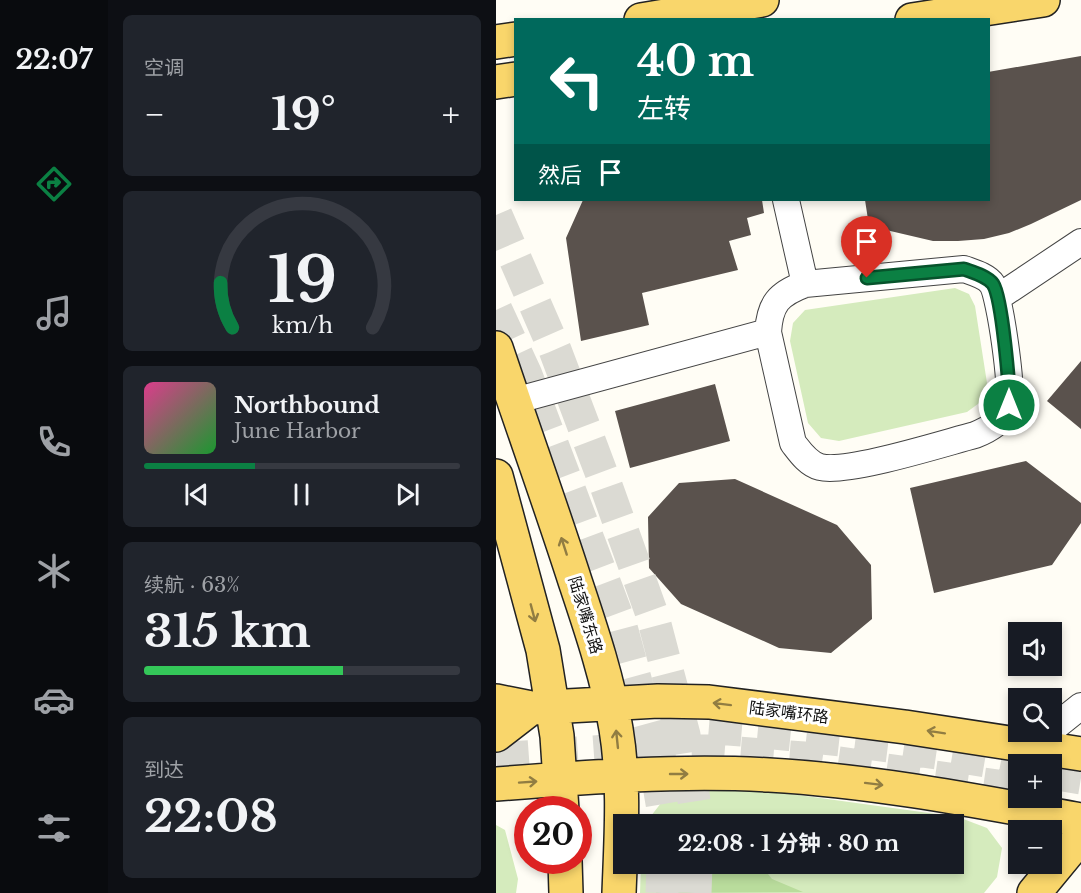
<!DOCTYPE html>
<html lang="zh">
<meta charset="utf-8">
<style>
:root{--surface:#171b24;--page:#20242c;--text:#f1f3f6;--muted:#9ea1a6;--line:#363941;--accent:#0b8043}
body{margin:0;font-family:"Libre Baskerville","Noto Sans SC",serif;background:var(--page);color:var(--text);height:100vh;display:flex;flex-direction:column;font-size:22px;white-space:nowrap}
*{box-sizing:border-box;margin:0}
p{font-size:20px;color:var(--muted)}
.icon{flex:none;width:33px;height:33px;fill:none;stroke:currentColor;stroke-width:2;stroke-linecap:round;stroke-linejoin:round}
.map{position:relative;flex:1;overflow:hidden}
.drawer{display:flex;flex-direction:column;gap:15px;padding:15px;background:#0d0f14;width:388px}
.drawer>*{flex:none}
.top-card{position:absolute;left:18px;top:18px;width:476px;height:183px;border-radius:0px;box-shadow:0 3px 9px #0003;background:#00695c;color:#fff;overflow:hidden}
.controls{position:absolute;left:512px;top:622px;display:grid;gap:12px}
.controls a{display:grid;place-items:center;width:54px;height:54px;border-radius:0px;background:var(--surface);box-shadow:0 3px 9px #0003;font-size:30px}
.speed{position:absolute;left:18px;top:796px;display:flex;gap:12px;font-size:30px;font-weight:700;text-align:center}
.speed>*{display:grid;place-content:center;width:78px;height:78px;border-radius:50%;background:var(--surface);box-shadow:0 3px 9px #0003;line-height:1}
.speed .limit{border:9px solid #d22;background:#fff;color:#111}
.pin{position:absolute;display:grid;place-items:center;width:51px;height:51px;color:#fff;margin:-62px -26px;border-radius:50% 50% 50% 0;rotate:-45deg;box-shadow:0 0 6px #0007}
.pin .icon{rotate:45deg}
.me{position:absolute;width:66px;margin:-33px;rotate:0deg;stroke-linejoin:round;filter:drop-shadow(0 0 4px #0008)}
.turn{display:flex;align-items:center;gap:21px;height:126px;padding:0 24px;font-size:27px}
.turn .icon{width:78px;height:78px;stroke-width:2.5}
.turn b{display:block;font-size:42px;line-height:51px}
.then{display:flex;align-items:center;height:57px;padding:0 24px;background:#0003;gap:12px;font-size:22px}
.big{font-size:45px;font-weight:700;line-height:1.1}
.drawer .widget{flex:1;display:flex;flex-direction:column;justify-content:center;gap:9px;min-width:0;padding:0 21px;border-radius:9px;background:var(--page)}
.drawer .dial{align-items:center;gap:0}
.dial svg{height:156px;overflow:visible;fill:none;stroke:var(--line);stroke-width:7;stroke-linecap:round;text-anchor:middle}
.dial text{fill:var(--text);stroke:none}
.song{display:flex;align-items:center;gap:18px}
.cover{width:72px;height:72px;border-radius:9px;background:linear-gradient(135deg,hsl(330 70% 55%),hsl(130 70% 35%))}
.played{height:6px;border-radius:3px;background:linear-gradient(90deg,var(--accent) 35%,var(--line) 35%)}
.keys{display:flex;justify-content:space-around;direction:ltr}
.heat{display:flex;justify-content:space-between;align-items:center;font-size:33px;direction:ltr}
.charge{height:9px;border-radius:4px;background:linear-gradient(90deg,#34c759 63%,var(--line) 0)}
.trip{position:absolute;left:117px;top:814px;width:351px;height:60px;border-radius:0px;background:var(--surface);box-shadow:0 3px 9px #0003;font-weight:700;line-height:60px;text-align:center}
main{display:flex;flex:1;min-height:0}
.tab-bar{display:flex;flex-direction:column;width:108px;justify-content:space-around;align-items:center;background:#090b0e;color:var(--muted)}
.tab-bar .icon{width:42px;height:42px}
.tab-bar .selected{color:var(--accent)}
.tab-bar b{font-size:27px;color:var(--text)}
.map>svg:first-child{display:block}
.green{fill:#d5ebbd}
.forest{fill:#b9dc9c}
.building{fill:#5a524d}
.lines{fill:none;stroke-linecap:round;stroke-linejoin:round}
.major-tunnel{stroke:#dbdad3;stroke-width:33;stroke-dasharray:33 16;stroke-linecap:butt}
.minor-casing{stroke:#444;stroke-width:28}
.major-casing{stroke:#222;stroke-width:36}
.minor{stroke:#fff;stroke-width:26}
.major{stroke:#f9d66b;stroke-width:33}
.oneway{stroke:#917d42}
.route-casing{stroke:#07532c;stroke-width:15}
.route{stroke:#0b8043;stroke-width:10}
.labels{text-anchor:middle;stroke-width:6;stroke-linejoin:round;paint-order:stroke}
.street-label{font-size:16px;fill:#111;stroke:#fff}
</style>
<main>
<nav class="tab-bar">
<b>22:07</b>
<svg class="icon selected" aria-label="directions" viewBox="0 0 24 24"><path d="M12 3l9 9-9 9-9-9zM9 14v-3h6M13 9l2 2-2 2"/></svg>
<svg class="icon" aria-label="music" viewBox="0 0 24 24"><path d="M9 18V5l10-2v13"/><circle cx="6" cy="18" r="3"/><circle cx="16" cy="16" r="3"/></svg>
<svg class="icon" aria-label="phone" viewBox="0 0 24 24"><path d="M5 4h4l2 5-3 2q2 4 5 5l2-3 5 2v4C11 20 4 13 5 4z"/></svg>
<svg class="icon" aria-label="climate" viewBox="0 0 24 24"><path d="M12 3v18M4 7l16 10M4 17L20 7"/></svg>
<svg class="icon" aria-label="car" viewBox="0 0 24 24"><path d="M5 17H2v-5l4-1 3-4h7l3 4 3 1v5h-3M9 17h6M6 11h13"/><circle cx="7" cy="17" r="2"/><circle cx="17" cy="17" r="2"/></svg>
<svg class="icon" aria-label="filters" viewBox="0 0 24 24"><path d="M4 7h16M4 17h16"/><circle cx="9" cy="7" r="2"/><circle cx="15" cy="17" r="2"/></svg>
</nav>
<section class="drawer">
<div class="widget"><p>空调</p>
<div class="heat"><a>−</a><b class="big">19°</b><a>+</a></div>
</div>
<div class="widget dial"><svg viewBox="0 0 100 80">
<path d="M14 69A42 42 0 1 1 86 69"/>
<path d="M14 69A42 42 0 0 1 8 46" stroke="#0b8043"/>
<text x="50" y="56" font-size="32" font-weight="700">19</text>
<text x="50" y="72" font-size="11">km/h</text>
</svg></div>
<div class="widget">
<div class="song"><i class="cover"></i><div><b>Northbound</b><p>June Harbor</p></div></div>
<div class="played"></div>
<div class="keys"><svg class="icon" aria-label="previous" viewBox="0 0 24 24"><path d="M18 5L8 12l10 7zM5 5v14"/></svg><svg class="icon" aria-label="pause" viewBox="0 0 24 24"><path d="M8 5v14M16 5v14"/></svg><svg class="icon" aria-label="next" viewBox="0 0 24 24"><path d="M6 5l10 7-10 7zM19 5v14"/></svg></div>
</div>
<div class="widget"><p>续航 · 63%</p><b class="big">315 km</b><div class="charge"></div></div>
<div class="widget"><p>到达</p><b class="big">22:08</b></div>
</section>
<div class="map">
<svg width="585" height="893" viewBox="0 0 585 893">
<rect width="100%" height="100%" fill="#fffdf5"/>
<path class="green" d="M459 288 473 294 479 306 491 383 486 401 471 412 343 441 325 438 312 423 294 341 297 323 309 310Z
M197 787H244L462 817 491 828 506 848 501 877 488 893H144L145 864H458V825H148L172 794Z
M0 825 9 830 22 879 20 893H0Z"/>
<path class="forest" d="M161 864H264L276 879 307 892 160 893Z"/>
<path class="building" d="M585 56V200L535 224 513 233 488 239 462 241H437L373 226 369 200H492V72Z
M87 200H266L268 213 251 218 255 235 233 241 242 270 146 293 153 325 85 341 70 238Z
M585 361V429L551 401Z
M219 384 234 441 134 468 119 411Z
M530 461 585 503V523L556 565 438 593 414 488Z
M239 479 341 525 375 565 376 619 335 653 283 648 185 604 153 568 152 517 183 483Z"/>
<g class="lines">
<path class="major-tunnel" d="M0 215 59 350 108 480 157 617 188 735 199 807V825
M0 310 30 375 125 627 155 738 167 809V825
M164 724C284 732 403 744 522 767
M0 759 110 751H216L308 758 522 789
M555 773 585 778
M166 893 167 864
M199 893 200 864"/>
<g class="minor-casing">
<path id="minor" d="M290 200 309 284
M468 269C476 272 491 276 496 284 504 296 517 390 513 404 508 421 494 429 479 435 448 443 351 474 324 467 312 464 304 452 297 443L272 332C274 304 282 294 309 284Z
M501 298 585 242
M18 401 272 332
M555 730 585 706"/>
</g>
<g class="major-casing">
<path id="major" d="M145 20 266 0
M416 20 547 0
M0 42 20 39
M0 82 20 79
M0 348C26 426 54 503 79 581 95 629 112 679 120 729 129 783 125 839 123 893
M0 476 47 650 61 736 66 810
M0 701 35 708 162 701 213 702 409 727 585 754
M0 735 35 708
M0 784C91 777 182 770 273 775 378 781 481 801 585 820
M69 861 70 893
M538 893 585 836"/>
</g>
<use href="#minor" class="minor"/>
<use href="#major" class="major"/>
</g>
<defs><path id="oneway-shaft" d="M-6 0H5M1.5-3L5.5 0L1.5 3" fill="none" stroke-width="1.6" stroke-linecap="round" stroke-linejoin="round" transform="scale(1.5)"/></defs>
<g class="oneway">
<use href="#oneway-shaft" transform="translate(68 546) rotate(-108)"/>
<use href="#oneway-shaft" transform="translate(37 613) rotate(75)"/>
<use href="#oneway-shaft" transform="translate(226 704) rotate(-173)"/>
<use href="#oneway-shaft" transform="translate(440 732) rotate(-171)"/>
<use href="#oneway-shaft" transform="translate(121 739) rotate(-96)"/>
<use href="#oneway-shaft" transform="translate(183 774)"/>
<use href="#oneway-shaft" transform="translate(32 782) rotate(-4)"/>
<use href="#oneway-shaft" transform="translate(378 784) rotate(7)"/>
</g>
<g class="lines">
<g class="route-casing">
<path id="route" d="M371 278 468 269C476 272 491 276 497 284 506 298 514 387 513 405"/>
</g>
<use href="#route" class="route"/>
</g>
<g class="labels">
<g class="street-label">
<text transform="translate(90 615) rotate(73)" y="6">陆家嘴东路</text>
<text transform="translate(293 712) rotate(7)" y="6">陆家嘴环路</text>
</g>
</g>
</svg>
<div class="controls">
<a><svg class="icon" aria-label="sound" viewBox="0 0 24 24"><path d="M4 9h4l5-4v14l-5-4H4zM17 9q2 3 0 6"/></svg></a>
<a><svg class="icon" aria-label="search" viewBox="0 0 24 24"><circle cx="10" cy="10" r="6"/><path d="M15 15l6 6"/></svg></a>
<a>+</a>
<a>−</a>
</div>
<div class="speed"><div class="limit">20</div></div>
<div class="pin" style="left:371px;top:278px;background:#d93025"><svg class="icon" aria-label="arrive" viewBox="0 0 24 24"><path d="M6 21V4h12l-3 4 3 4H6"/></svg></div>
<svg class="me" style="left:513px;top:405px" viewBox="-20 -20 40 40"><circle r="17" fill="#0b8043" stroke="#fff" stroke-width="3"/><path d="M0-11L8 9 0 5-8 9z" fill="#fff"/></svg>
<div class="trip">22:08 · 1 分钟 · 80 m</div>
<div class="top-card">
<div class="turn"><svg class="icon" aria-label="left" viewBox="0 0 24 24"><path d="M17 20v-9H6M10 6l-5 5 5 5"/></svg><div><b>40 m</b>左转</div></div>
<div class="then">然后<svg class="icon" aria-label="arrive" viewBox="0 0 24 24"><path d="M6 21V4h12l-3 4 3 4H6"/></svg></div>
</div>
</div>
</main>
